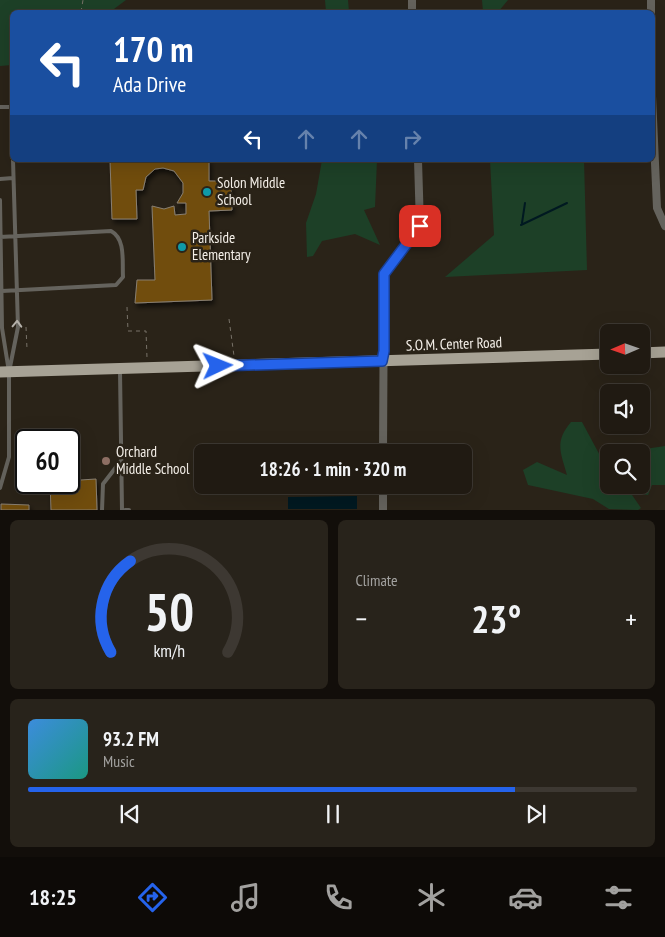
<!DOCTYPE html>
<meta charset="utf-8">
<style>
:root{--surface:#201a12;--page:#28231b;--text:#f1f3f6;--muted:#a2a19f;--line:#3d3832;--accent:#2563eb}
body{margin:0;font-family:"PT Sans Narrow",sans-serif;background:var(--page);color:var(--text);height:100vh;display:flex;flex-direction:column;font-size:19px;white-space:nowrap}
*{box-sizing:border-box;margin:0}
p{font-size:16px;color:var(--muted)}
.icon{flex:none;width:28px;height:28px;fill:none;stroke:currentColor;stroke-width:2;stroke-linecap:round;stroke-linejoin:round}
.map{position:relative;height:510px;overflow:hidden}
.sheet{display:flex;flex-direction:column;gap:10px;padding:10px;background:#120e0a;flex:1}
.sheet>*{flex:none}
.top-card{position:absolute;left:10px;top:10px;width:645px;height:152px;border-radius:8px;box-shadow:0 5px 20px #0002,0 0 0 1px var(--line);background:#1a4fa0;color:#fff;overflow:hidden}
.needle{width:32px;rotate:268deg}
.controls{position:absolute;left:600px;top:324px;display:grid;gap:10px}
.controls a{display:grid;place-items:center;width:50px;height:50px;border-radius:8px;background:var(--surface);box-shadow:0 5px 20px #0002,0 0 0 1px var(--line);font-size:25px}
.speed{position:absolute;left:15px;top:429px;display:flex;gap:10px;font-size:25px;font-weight:700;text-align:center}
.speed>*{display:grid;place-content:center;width:65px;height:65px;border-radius:50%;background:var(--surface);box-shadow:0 5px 20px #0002,0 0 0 1px var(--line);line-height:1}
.speed .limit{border:2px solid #111;border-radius:8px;background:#fff;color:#111}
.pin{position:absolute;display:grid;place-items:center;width:42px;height:42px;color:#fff;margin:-21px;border-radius:10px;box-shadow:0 2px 8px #0006}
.me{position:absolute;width:55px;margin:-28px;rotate:88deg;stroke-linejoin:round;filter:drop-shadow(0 0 4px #0008)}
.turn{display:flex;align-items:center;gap:18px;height:105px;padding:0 20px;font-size:22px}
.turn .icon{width:65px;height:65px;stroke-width:2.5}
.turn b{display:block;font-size:35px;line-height:42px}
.lanes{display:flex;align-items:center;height:48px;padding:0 20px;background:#0003;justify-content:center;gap:25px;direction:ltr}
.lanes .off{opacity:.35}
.big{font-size:38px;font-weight:800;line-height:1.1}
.sheet .widget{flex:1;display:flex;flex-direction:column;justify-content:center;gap:8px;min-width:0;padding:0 18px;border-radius:8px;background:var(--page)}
.sheet .dial{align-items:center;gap:0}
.dial svg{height:130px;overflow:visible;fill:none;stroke:var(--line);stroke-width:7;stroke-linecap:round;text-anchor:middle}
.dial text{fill:var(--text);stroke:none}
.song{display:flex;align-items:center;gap:15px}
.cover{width:60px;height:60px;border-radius:8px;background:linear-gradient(135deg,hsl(210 70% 55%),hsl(170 70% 35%))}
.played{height:5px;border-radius:2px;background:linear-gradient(90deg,var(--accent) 80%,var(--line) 80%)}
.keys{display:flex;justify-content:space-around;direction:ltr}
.heat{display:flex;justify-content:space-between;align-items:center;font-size:28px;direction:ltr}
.sheet .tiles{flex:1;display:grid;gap:10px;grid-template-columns:1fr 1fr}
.widget:last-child{grid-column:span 2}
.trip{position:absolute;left:194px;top:444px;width:278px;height:50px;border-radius:8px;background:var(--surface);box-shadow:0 5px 20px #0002,0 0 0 1px var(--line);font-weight:800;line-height:50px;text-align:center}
.dock{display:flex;height:80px;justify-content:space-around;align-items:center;background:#0d0a07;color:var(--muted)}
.dock .icon{width:35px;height:35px}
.dock .current{color:var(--accent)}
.dock b{font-size:22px;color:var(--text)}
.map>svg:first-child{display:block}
.green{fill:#1d4027}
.water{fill:#001921}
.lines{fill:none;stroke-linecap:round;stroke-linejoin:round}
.stream{stroke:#001921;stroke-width:2}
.building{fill:#714d0b;stroke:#887f72;filter:url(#shadow)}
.path{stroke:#787268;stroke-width:1;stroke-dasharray:4 4;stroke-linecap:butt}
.service{stroke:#65635d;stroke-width:4}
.minor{stroke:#65635d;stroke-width:8}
.primary{stroke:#a7a295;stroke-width:11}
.oneway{stroke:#b4b0a9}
.route-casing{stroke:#184099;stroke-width:12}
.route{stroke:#2563eb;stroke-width:9}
.culture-dot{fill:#0f9aa8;stroke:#2a2318;stroke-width:2}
.education-dot{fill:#8d6e63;stroke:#2a2318;stroke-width:2}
.labels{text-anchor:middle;stroke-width:5;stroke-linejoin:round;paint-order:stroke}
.poi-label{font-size:15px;fill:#f4efe8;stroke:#2a2318;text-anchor:start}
.street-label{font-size:15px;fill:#f4efe8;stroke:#2a2318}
</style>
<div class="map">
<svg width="665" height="510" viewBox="0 0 665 510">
<defs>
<filter id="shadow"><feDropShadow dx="2" dy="4" stdDeviation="2.5" flood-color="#0009"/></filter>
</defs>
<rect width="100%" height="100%" fill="#2a2318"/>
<path class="green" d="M0 0H126L110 12H12V65L0 66Z
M325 0H348L349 12H326Z
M482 0H508L498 12H483Z
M322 160H377L375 207 364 210 380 245 355 234 322 241 313 256 307 257 306 223 316 194Z
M490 160H542L546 163 584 160 587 270 445 277 494 235Z
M571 422H582L604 463 609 464V485H641V455L645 449 665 446V485H652L648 495 630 492 641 508 638 510 609 509 593 499 528 485 523 470 537 462 567 475C561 453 554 442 571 422Z"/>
<path class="water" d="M357 496V509H288V497Z"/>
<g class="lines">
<path class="stream" d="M522 223 525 203
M521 225 567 203"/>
</g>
<path class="building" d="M110 160H209V181H224V186H231L232 210 209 211 212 300 135 303 137 280H155L152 206 164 209 174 206 175 215 186 214V203H177L183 193V183L174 171 163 168 155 169 146 177 143 190H136L137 219H112Z
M96 479 97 510H51L50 482Z
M1 504 29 505V510H1Z"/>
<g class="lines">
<path class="path" d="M81 12 83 0
M127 307 128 331H146L147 358
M229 319 234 356
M26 327 27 349"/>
<path class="service" d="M0 107H11L12 157
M0 179 13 178
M0 200 2 328 9 372V457L0 488
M0 237 111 231C126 239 122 262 123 277L116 285 2 291
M10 367 18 327 13 160
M120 371 122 510
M102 510 103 484 120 462
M125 510H129"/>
<path class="minor" d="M412 0V12
M651 0V12
M652 96 657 208 665 226
M383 452 384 273 420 226 418 160
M383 485V510"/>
<path class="primary" d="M641 353 665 352
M0 372 609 354"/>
</g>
<defs><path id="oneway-chevron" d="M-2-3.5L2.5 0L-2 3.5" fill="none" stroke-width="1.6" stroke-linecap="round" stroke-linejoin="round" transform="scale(1.25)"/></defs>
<use class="oneway" href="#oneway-chevron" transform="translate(17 324) rotate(-88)"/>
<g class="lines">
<g class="route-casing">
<path id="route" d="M218 366 382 361 384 351V274L420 226"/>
</g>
<use href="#route" class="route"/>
</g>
<g class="culture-dot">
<circle cx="207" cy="192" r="5"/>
<circle cx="182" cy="247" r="5"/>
</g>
<circle class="education-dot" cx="106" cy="461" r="5"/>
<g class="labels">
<g class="poi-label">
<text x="217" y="188">Solon Middle<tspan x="217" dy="17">School</tspan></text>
<text x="192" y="243">Parkside<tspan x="192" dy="17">Elementary</tspan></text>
<text x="116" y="457">Orchard<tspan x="116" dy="17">Middle School</tspan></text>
</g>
<g class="street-label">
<text transform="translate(454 344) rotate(-2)" y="5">S.O.M. Center Road</text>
</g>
</g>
</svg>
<div class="controls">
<a><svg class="needle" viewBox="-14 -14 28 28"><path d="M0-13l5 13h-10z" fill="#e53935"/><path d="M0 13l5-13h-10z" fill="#a2a19f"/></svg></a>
<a><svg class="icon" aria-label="sound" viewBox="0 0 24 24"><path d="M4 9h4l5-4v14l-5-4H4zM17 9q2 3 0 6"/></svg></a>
<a><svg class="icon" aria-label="search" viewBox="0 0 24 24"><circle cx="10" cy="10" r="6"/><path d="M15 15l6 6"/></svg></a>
</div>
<div class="speed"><div class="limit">60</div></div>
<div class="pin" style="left:420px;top:226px;background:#d93025"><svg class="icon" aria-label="arrive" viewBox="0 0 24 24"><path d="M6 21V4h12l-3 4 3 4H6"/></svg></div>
<svg class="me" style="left:218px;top:366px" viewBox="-20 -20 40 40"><path d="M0-17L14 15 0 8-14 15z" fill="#2563eb" stroke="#fff" stroke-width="4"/></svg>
<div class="trip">18:26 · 1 min · 320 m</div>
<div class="top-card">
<div class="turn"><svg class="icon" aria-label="left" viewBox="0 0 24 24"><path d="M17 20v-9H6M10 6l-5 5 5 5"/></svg><div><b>170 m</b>Ada Drive</div></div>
<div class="lanes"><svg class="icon" aria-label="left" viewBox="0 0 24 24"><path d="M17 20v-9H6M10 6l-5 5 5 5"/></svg><svg class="icon off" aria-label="ahead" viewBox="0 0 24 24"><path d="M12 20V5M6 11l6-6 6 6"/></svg><svg class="icon off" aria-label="ahead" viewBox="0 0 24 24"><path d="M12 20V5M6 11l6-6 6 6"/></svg><svg class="icon off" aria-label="right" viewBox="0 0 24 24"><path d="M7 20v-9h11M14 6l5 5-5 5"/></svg></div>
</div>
</div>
<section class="sheet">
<div class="tiles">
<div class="widget dial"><svg viewBox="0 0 100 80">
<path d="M14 69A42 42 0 1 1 86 69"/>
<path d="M14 69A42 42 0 0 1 26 13" stroke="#2563eb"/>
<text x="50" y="56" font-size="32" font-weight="700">50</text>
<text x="50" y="72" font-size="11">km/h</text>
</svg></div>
<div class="widget"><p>Climate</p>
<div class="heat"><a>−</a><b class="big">23°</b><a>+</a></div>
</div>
<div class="widget">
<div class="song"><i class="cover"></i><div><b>93.2 FM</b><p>Music</p></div></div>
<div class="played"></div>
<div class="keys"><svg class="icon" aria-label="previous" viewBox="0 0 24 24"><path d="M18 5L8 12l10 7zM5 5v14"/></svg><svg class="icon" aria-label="pause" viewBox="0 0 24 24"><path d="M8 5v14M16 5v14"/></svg><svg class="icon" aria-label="next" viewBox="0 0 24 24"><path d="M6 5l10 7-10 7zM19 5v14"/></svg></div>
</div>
</div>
</section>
<nav class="dock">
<b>18:25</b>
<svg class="icon current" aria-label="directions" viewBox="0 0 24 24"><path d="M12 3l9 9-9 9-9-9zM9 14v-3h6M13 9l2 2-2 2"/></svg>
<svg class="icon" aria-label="music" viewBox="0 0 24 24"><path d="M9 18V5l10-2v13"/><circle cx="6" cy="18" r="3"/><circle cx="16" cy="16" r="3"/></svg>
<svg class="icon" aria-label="phone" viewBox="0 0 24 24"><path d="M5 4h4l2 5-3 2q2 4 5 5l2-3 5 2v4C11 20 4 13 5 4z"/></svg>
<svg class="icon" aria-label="climate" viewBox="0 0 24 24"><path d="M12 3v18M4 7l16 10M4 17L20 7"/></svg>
<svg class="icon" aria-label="car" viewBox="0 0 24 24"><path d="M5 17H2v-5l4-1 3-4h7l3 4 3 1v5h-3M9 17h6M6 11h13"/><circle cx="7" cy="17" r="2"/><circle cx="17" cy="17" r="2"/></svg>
<svg class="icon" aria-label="filters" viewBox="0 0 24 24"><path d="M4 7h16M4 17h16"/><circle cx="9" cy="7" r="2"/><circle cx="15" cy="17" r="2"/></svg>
</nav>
